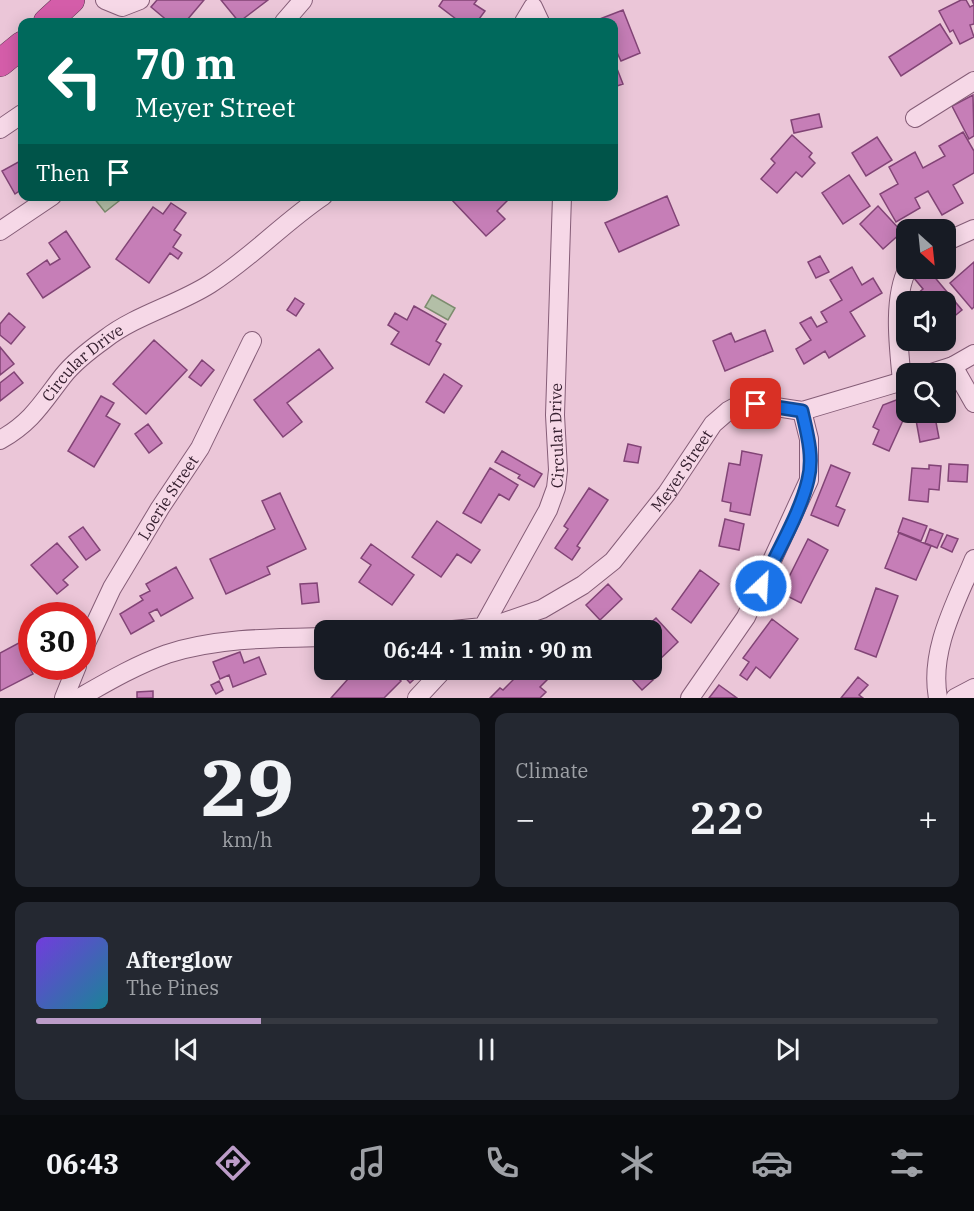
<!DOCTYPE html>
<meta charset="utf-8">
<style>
:root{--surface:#171b24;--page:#242831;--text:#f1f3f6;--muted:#9ea1a6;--line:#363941;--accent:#bc9cc8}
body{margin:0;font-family:"IBM Plex Serif",serif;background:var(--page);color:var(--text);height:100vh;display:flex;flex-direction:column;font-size:22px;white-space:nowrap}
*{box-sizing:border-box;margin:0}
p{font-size:20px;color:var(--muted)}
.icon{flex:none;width:33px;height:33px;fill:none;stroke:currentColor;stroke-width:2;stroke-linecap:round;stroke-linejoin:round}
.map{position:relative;height:698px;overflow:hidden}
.details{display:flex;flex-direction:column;gap:15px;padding:15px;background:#0d0f14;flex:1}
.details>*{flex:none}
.top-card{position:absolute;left:18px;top:18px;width:600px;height:183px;border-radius:12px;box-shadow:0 3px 15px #0003;background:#00695c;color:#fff;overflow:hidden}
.needle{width:39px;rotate:153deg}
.fabs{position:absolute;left:896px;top:219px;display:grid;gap:12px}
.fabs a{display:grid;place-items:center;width:60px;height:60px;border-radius:12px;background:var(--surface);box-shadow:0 3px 15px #0003;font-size:30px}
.speed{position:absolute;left:18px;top:602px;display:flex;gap:12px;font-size:30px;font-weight:700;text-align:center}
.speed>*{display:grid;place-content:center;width:78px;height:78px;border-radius:50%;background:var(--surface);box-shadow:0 3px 15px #0003;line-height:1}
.speed .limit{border:9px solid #d22;background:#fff;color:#111}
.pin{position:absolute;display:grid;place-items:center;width:51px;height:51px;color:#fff;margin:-26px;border-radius:12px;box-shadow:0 3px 9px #0006}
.me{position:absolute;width:66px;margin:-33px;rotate:25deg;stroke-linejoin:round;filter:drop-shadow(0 0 4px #0008)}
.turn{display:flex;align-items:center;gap:21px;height:126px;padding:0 18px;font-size:27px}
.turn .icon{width:78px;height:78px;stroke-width:2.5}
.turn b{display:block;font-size:42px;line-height:51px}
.then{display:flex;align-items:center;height:57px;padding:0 18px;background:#0003;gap:12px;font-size:22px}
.big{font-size:45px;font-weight:600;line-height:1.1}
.details .card{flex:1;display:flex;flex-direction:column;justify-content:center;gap:9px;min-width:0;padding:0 21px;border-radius:12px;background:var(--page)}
.details .dial{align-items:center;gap:0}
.dial b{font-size:78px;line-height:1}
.song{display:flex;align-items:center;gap:18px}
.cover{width:72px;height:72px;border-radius:9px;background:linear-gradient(135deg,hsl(260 70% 55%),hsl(190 70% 35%))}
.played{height:6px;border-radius:3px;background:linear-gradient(90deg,var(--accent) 25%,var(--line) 25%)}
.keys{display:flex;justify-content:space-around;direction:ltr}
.heat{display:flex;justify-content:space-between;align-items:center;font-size:33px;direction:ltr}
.details .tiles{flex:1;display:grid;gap:15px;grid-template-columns:1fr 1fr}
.card:last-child{grid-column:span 2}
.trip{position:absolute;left:314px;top:620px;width:348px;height:60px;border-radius:12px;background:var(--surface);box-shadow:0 3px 15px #0003;font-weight:600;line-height:60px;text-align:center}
.tab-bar{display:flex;height:96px;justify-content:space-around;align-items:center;background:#090b0e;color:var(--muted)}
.tab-bar .icon{width:42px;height:42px}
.tab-bar .current{color:var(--accent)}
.tab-bar b{font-size:27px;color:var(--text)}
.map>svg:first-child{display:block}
.water{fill:#b3bfa7;stroke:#7c8c6e;stroke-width:1.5}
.building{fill:#c67eb7;stroke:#824476;stroke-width:1.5}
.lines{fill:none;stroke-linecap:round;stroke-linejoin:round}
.minor-casing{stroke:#855d77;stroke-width:20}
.highway-casing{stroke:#53314a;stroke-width:28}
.minor{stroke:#f6d8e7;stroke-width:18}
.highway{stroke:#d45da9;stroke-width:27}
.route-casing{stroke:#114b97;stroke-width:15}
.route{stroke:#1a73e8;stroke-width:10}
.labels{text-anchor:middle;stroke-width:6;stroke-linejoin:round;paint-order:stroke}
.street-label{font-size:16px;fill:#362030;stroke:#f3d5e3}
</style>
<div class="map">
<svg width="974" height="698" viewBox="0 0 974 698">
<rect width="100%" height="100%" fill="#ebc6d8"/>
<path class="water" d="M93 197V196L124 197 105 212Z
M432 295 455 308 448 320 425 307Z"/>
<path class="building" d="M157 0H204L187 20 189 22H169L151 7Z
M221 0H268L239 22Z
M443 0H477L474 4 485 11 479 19 484 22H460L439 6Z
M961 0H966L970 7 974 5 972 0H974V24L970 25 974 37 960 44 953 30 950 32 939 11Z
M623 10 640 53 621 61 614 46V22H592Z
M940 24 952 43 901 76 889 57Z
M614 61 623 84 614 87Z
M973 95 974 136 969 139 952 106Z
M819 114 822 127 794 133 791 120Z
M963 132 974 151V173L953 185 963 203 942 215 928 191 915 198 920 208 896 222 880 194 898 184 889 167 915 152 923 168 945 156 939 146Z
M792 135 812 153 809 157 815 163 802 177 796 172 777 193 761 179 775 163 771 159Z
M877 137 892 160 866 176 852 153Z
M22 160V189L15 194 2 171Z
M849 175 870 206 843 224 822 193Z
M454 196H512L497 211 505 219 486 236 451 199Z
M667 196 679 225 619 252 605 223Z
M171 203 186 213 174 230 181 235 173 247 182 253 178 259 170 253 149 283 116 259 153 207 163 214Z
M878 206 902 232 883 249 860 224Z
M66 231 90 267 43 298 27 274 47 260 50 265 60 259 49 243Z
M820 256 829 272 816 278 808 262Z
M974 262V307L972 309 950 283Z
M852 267 862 285 873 278 882 293 850 312 865 336 829 358 825 351 804 364 796 349 811 340 800 323 811 317 817 327 827 322 821 312 842 300 830 280Z
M914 268H927L962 310 946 323 945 302H907L923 289 909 272Z
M295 298 304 304 296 316 287 310Z
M414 306 446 324 436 341 441 344 429 365 391 344 399 332 388 325 395 313 407 320Z
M9 313 25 327 11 344 0 335V324Z
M765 330 773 351 725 371 713 341 731 333 735 342Z
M154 340 187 370 146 414 113 384Z
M0 347 14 364 0 375Z
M319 349 333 368 287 403 302 422 283 437 254 400Z
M202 360 214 370 201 386 189 377Z
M14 372 23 383 0 401V383Z
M444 374 462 386 444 413 426 402Z
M101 396 114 403 106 416 120 424 94 467 68 451Z
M904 397 906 411 901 413 905 416 889 451 873 444 879 430 873 427 883 405Z
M935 417 939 438 920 442 916 420Z
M148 424 162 443 149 453 135 434Z
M628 444 641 447 638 463 624 461Z
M502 451 542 474 534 487 518 478 520 475 495 462Z
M742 451 762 455 750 515 730 511 731 503 722 501 729 463 740 465Z
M949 464 968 465 967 482 948 481Z
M831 465 850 473 836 506 845 510 838 526 811 515Z
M929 465 941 466 939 490 929 489 928 502 909 500 912 468 929 469Z
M490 468 518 485 509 500 499 494 481 523 463 513Z
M589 488 608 500 577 546 580 548 572 560 555 548 568 529 564 526Z
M280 493 306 549 267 567 270 574 226 594 210 559 275 529 262 501Z
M903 518 927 526 921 541 898 532Z
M725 519 744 524 739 550 719 546Z
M437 521 480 550 471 563 457 554 441 577 412 557Z
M83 527 100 550 86 560 69 537Z
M930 529 943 534 937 548 925 543Z
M899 533 931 546 916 580 885 568Z
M947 535 958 539 952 552 941 547Z
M808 539 828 550 801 603 781 593Z
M57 543 78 567 63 580 68 585 57 594 31 565Z
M371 544 414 575 392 605 359 582 371 565 361 558Z
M176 567 193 598 161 616 157 609 149 613 154 621 131 634 120 614 143 600 140 596 150 591 146 584Z
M700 570 719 584 691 623 672 609Z
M317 583 319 602 302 604 300 584Z
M608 584 622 599 600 620 586 605Z
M876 588 898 596 876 657 855 649Z
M656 618 678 642 658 661 651 653V630H643Z
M772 619 798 639 770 678 756 667 747 680 740 675 749 662 743 658Z
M30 637 32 661 27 663 33 674 0 691V653Z
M240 652 244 663 259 657 266 674 233 687 229 675 220 679 213 662Z
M357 669H389L401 681 384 698H331Z
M403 669H419L422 672 410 683 400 672Z
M519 669H558L540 687 546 692 540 698H490L500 688 503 690 521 672Z
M636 669H642L653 680 642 690 629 676Z
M858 677 868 685 859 695 863 698H841Z
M219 681 223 690 216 694 211 685Z
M719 685 737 698H709Z
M153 691V698H137V692Z"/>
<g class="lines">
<g class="minor-casing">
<g id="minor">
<path d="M105 0 122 7 140 0"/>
<path d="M284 22 303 0"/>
<path d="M524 22 533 7 540 22"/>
<path d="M915 118 974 81"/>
<path d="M0 129 22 114"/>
<path d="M0 231 52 196"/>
<path d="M945 242 974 229"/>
<path d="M953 366 974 403"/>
<path d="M928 374 953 366 974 354"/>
<path d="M902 381C899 349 892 299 908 268"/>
<path id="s1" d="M0 440C32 422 42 403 63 376 74 362 91 349 105 339 136 315 177 305 210 284 251 258 283 223 323 196"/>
<path id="s2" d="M453 630 483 627 548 510 556 488 558 470 555 415 562 196"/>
<path id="s3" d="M481 630 542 609 583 585 613 561 667 493 713 424 728 411 739 405 756 404 802 411 906 380"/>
<path id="s4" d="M82 652 112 588 160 508 200 448 252 341"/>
<path d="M64 698 77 666"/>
<path d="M79 698C107 682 136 665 167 654 216 638 273 638 324 637"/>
<path d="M417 698 444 669"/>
<path d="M690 698 746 617 809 480V439L802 411"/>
<path d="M938 698C929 650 956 603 974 559"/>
<path d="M955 698 974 688"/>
</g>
</g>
<g class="highway-casing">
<path id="highway" d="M47 22 71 0
M0 63 22 45"/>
</g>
<use href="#minor" class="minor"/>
<use href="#highway" class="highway"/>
</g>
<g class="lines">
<g class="route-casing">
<path id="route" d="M756 404 802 411C807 433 814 457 808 480 800 514 776 554 761 586"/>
</g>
<use href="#route" class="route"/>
</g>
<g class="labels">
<g class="street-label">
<text dy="6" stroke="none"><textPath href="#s1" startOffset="114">Circular Drive</textPath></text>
<text dy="6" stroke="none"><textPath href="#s2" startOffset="240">Circular Drive</textPath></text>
<text dy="6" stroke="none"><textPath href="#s3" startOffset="264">Meyer Street</textPath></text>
<text dy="6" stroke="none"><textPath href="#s4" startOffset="177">Loerie Street</textPath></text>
</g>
</g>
</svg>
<div class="fabs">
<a><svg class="needle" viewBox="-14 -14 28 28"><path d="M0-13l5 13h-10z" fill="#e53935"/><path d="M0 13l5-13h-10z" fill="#9ea1a6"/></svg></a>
<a><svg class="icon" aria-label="sound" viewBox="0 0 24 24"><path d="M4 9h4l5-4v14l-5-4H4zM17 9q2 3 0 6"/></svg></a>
<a><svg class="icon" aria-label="search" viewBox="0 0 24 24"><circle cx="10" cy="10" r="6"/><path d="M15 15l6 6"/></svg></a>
</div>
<div class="speed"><div class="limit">30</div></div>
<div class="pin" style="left:756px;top:404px;background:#d93025"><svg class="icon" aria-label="arrive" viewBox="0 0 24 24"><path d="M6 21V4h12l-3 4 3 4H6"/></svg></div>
<svg class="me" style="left:761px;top:586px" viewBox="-20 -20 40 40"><circle r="17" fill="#1a73e8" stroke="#fff" stroke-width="3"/><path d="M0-11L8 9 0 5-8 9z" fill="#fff"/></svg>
<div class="trip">06:44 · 1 min · 90 m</div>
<div class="top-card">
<div class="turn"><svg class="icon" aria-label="left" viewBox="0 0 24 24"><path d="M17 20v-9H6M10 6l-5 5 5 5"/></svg><div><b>70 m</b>Meyer Street</div></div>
<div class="then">Then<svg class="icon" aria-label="arrive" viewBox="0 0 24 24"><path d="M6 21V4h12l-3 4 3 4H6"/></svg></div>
</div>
</div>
<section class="details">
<div class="tiles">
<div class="card dial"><b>29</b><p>km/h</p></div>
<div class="card"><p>Climate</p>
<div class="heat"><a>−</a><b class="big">22°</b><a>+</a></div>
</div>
<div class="card">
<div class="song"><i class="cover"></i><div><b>Afterglow</b><p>The Pines</p></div></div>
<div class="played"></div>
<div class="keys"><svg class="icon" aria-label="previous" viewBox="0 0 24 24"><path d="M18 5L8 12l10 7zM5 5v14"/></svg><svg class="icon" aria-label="pause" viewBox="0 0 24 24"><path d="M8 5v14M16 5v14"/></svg><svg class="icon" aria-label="next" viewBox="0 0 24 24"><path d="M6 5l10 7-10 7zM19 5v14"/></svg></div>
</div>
</div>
</section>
<nav class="tab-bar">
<b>06:43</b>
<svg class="icon current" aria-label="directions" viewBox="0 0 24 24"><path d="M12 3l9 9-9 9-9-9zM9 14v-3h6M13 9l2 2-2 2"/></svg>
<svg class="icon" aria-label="music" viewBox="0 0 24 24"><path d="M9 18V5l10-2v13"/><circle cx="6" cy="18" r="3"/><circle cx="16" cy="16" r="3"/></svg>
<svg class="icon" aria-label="phone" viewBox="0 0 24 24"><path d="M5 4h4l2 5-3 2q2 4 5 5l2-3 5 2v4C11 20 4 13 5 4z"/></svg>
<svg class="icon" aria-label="climate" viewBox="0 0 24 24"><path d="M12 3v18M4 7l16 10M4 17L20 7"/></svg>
<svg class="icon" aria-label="car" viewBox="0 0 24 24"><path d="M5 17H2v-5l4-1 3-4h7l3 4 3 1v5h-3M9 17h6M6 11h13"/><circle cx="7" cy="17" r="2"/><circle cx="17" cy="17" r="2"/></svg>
<svg class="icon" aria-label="filters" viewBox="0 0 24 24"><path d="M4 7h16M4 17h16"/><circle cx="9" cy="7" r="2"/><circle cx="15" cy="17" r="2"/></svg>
</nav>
